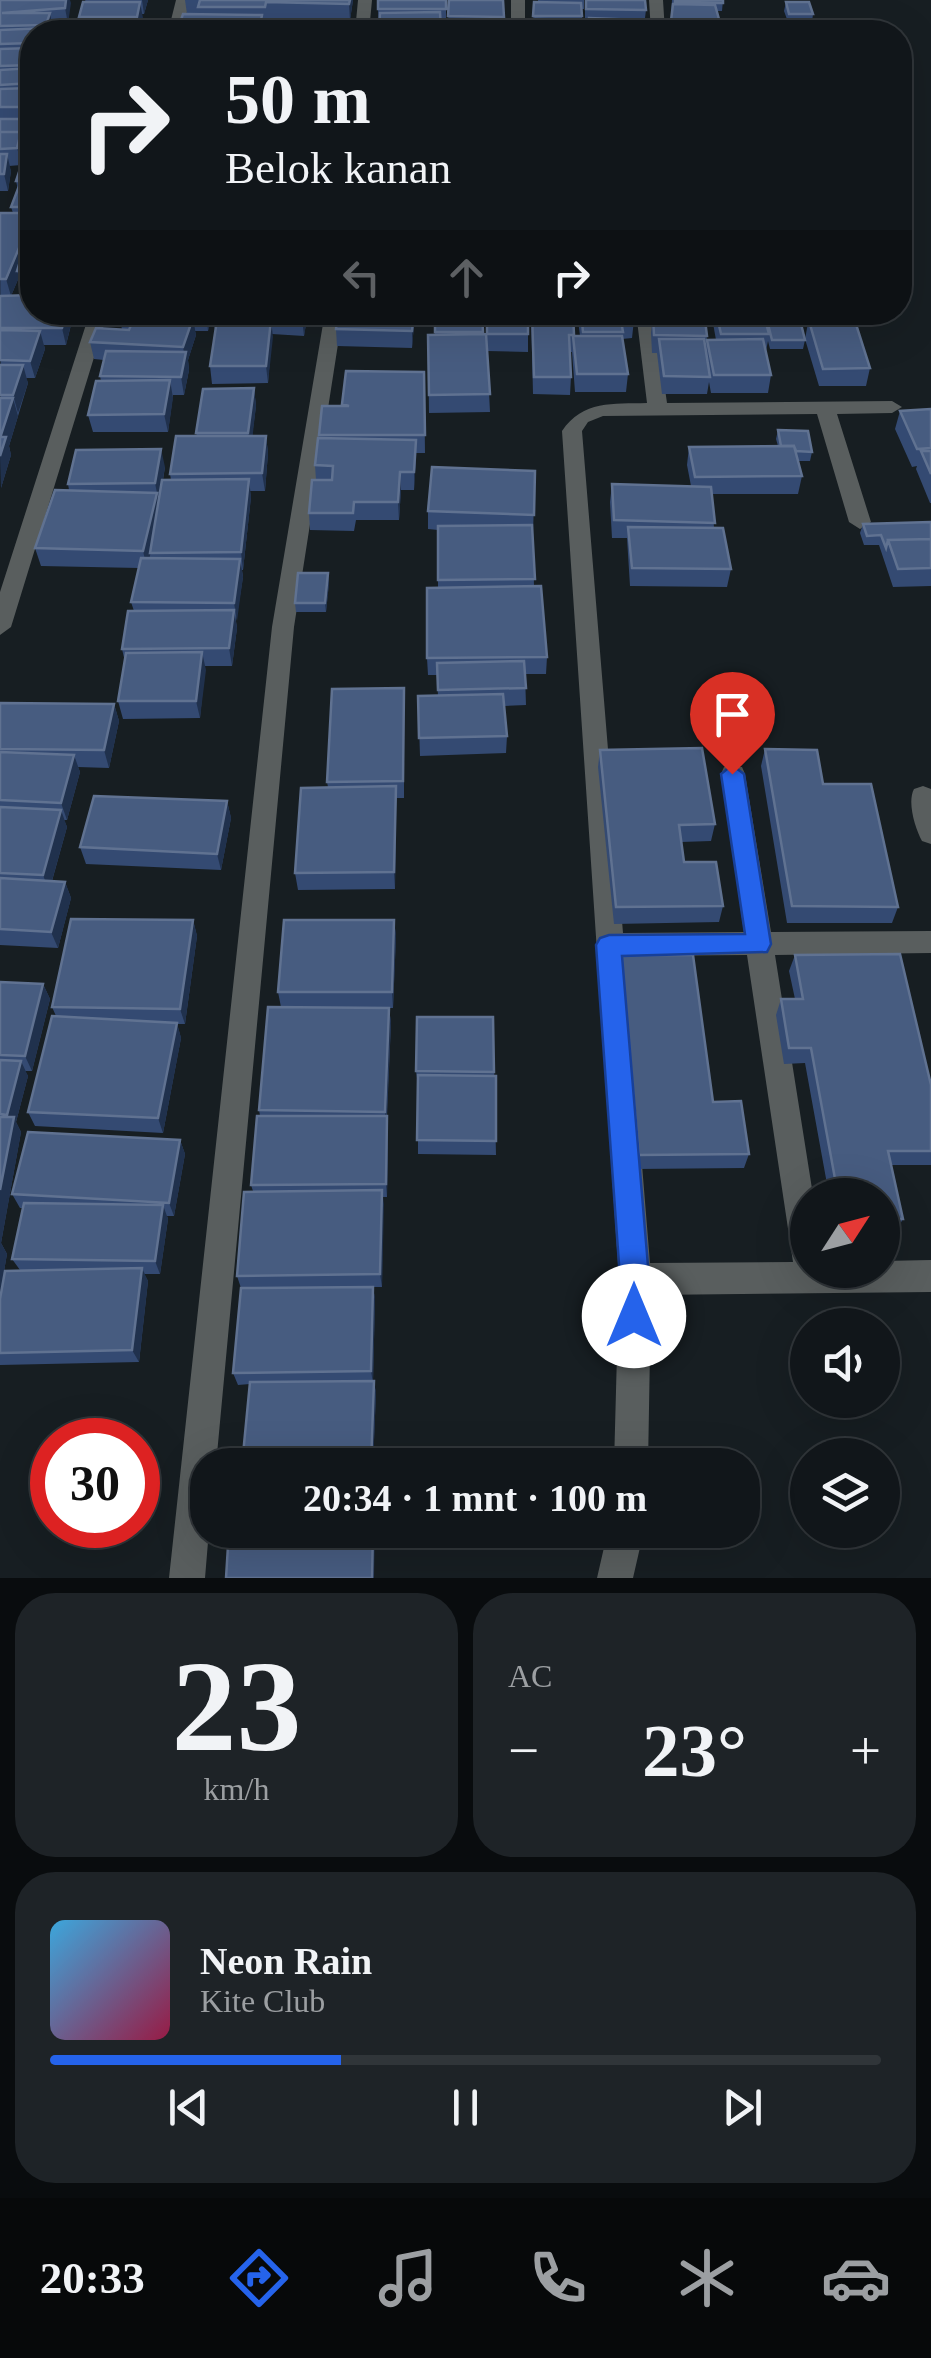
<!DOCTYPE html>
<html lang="id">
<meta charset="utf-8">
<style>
:root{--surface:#11161a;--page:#1e2327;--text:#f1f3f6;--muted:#9c9fa2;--line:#303539;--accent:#2563eb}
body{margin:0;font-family:"Times New Roman",serif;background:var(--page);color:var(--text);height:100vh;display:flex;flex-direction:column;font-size:38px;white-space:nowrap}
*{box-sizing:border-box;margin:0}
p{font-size:32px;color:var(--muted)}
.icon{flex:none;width:55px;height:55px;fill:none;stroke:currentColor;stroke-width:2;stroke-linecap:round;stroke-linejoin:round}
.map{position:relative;height:1578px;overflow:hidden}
.sheet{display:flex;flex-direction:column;gap:15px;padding:15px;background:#090c0e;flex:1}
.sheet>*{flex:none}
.banner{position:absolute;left:20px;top:20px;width:892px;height:305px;border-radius:40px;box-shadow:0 10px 40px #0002,0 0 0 2px var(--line);background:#11161a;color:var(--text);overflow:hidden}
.needle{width:65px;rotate:54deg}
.tools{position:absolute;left:790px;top:1178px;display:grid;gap:20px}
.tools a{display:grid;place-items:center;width:110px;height:110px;border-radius:50%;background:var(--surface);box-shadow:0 10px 40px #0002,0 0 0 2px var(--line);font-size:50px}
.speed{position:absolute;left:30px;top:1418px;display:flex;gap:20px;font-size:50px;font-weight:700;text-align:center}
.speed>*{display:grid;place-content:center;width:130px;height:130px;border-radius:50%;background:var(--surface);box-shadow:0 10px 40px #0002,0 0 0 2px var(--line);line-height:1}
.speed .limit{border:15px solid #d22;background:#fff;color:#111}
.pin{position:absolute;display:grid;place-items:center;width:85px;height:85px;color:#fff;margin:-102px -42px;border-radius:50% 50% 50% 0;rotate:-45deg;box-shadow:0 0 10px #0007}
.pin .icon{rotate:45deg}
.me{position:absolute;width:110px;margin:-55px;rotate:0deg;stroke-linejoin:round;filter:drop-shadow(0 0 8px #0008)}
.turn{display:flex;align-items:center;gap:35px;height:210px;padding:0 40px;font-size:45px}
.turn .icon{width:130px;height:130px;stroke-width:2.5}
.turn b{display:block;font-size:70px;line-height:85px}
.lanes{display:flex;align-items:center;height:95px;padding:0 40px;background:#0003;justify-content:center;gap:50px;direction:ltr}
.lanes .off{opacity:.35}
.big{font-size:75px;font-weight:700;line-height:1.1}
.sheet .card{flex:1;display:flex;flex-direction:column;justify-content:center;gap:15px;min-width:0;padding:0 35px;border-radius:40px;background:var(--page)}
.sheet .dial{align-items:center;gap:0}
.dial b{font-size:130px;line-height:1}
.song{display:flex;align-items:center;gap:30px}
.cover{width:120px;height:120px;border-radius:15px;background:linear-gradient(135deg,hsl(200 70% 55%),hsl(340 70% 35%))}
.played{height:10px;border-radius:5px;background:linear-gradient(90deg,var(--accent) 35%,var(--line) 35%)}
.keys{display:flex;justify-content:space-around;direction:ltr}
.heat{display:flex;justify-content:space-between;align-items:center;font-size:55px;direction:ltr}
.sheet .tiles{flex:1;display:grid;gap:15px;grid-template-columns:1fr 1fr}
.card:last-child{grid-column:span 2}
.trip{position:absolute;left:190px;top:1448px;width:570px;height:100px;border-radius:40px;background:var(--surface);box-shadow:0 10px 40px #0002,0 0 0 2px var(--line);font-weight:700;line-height:100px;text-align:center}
.tabs{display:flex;height:160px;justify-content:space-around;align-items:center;background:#07090a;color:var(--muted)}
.tabs .icon{width:70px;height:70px}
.tabs .selected{color:var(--accent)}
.tabs b{font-size:45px;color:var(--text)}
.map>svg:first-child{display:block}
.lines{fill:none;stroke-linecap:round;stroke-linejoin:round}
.minor{fill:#595e5e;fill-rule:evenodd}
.wall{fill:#344a72}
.shaded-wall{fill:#20314d}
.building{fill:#475c80;stroke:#607291;stroke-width:2.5}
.route{fill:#2563eb;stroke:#184099;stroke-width:2.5}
</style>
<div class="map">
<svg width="931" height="1578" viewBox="0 0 931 1578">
<rect width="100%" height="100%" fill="#171e22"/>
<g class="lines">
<path class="minor" d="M176 0H190L182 32H168Z
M358 0H372L369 32H355Z
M511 0H525V32H511Z
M649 0H663L665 32H651Z
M90 312H108L11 627 0 635V592Z
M325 312H343L294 627 216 1465H208L209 1530 205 1578H169L272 627Z
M636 312H654L667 403 892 401 902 407 892 413 837 414 871 522 860 529 849 522 817 414 603 416 588 422 582 431 623 933 744 932 721 774 724 767H742L745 774 771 932 931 931V953L775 955 813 1195H808V1270H882V1261L931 1260V1292L651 1295 648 1465H614L619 1279 562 431C583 400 613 404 647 403ZM747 955 793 1262 650 1263 625 956Z
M923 786 931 789V844L922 841C915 828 907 802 914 789Z
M608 1530H644L633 1578H597Z"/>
</g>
<path class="wall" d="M0 0H76H70L68 24 52 26V32H32V100L28 124H24L25 128 22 137 25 148 22 164 32 154V288H22L19 277 11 296 74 313 66 345H44L45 349 35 378H26L28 383 9 446 11 455 1 488 0 213H13L11 207 18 190 16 181 21 165 9 166 11 171 8 191H0Z
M85 0H148L144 14H142V21L80 20 79 17 86 2Z
M185 0H353L350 20 267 18 266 23H263L264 32H177L187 14Z
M446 0V25H448L449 0 504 17V32H444V25H440L441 32H379L378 9Z
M538 0H584V9H582V20L533 24 534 2H538Z
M585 0 646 10 644 26 585 25Z
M672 0H723L722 11H717L722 32H670Z
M786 2 813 14 812 22H788L784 11Z
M119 312H212L208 331H195L196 335 188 360 189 370 184 395H173L168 432H93L88 415 101 381 100 376 104 360 94 359 90 342 122 330Z
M308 312 304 336 272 334 268 383 212 384 210 366 215 330 213 315Z
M338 312H415L412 348 337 346 336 329Z
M435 312H482L483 335 486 334 487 312 528 334V352L487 351 490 412 429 413 428 335H435Z
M531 312H573L574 336H580L577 312H633L634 320 632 338 622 339 628 374 626 392H575L572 352H570L571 377 570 395 533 394Z
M659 312H704L707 340H716L711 312H798L805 340 803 349H770L768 341 766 351 771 375 768 393H711L709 382 707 394H662L657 353H652L651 333 653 316H659Z
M806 312H842L844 321 870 368 866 386H819L805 339 808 323Z
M346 371 424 372 425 453H416L414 490H401L399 520H356L354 531 310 530 309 513 316 480 315 465 319 435 343 406Z
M254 388 256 406 252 436H266L268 453 265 491H250L251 497 243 570H242L243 577 236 621 237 628 232 666H205L200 718 123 719 118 701 125 662 122 649 134 611 131 602 139 568 41 566 35 548 69 490 68 484 165 467 163 480H171L170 474 197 436 196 433Z
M931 409V503H930L916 469 917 466 912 467 895 429 900 411Z
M778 430 812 452 810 461H798L802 476 798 494H712L714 528 731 569 727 587 630 586 627 538H612L610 502 612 484 691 486 687 465 689 447 778 446 776 439Z
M535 471 533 533 534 587 547 657 546 674H525L526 705 504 706 507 736 506 753 420 756 418 696H438L437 675H428L427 658 438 588V530L428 529V511Z
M931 522V586L893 587 879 545H864L860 533 863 524Z
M328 573 329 583 326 612H296L295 603Z
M0 703 114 704 119 721 109 768 78 767 80 772 67 820H64L67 827 52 881 65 882 71 898 58 948 0 945Z
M404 705V798H396L395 889 298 890 295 873 328 787 327 782Z
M765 749 898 907 892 923H787L761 766Z
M600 750 715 824 711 841 681 842 684 862 723 906 719 922 614 924 598 767Z
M227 801 231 818 221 870 86 864 80 847Z
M193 920 197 936 185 1024H177L181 1038 163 1133 35 1126 28 1112 56 1016 52 1007Z
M394 920 396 936 393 1008H375H389L391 1023 387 1116 388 1130 387 1197H383L382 1287H373L375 1299 373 1381 376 1392 373 1465H242L250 1384 238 1385 233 1373 241 1288 237 1276 253 1191 251 1185 260 1116 259 1110 281 1007 278 992Z
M620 955 713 1102 749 1154 744 1168 636 1169 617 971Z
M795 955 931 1085V1165H891L903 1219 895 1233H882V1195H829L805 1063 784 1064 776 1015 781 999H795L789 971Z
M0 982 43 984 50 999 32 1071H25L28 1076 16 1122 21 1132 1 1243 7 1254 0 1294Z
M493 1017 496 1155 418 1154V1086L416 1071Z
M180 1140 185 1154 174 1216H167L168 1219 160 1274H144L148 1281 139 1362 0 1365V1353L20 1270 12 1259 23 1208H20L12 1194Z"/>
<path class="shaded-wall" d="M66 0H70L71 3 68 24 65 8Z
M142 0H148L144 14Z
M350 0H353L350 20 349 4Z
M140 2 143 18 139 32 137 17Z
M50 13 53 29 52 32H47L46 25Z
M262 15 264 32H259Z
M29 88 32 106 28 124 24 107Z
M23 119 25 128 22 137 25 148 22 165 17 148 18 134Z
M7 154 11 171 8 191 4 174Z
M24 236 28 253 17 271 19 277 11 296 6 279Z
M66 312H74L66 345 62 328Z
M206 312H212L208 331Z
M303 312H308L304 336 302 318Z
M414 312H415L412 348V331Z
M193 318 196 335 188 360 189 370 184 395 181 377 185 359 183 347Z
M271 320 273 337 268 383 266 366Z
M40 331 45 349 35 378 30 361Z
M23 365 28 383 18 413 13 395Z
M170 380 173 398 168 432 164 414Z
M254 388 256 406 251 450 248 433Z
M13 398 18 416 9 446 11 455 1 488 0 456 4 444 1 435Z
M266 436 268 453 265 491 262 473Z
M416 440V458L414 490V472Z
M161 449 165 467 159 501 161 510 147 568 143 551 157 493 155 483Z
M400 472 401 490 399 520 398 502Z
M249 479 251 497 243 570 241 552Z
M240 559 243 577 237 621 234 603Z
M328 573 329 583 326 612 325 603Z
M234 610 237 628 232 666 229 648Z
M202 652 206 670 200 718 196 701Z
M114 704 119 721 109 768 104 750Z
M74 755 80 772 67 820 61 803Z
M396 786V803L395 889 394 872Z
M227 801 231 818 221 870 217 854Z
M61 810 67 827 49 891 43 875Z
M65 882 71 898 58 948 51 932Z
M193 920 197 936 185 1024 180 1009Z
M394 920 396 936 393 1008 392 992Z
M43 984 50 999 32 1071 25 1056Z
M389 1008 391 1023 386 1126 385 1112Z
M177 1023 181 1038 163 1133 158 1118Z
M21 1061 28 1076 16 1122 21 1132 1 1243 7 1254 0 1294V1190L12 1125 7 1115Z
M387 1116 388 1130 387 1197 386 1184Z
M180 1140 185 1154 174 1216 169 1203Z
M382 1190 384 1204 382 1287 380 1274Z
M163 1205 168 1219 160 1274 155 1261Z
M142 1268 148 1281 139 1362 132 1350Z
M373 1287 375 1299 373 1383 371 1371Z
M374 1381 376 1392 373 1465H371Z
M373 1530H375L374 1578H372Z"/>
<path class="building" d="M0 0H66L65 8 2 13H50L46 25 0 26Z
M200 0H350L349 4 266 2 265 7H198Z
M378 0H446V9H378Z
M449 0H503L504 17 448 16Z
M586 0H645L646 10 586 9Z
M675 0H723V3L675 2Z
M83 2H140L137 17H79Z
M534 2 581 3 582 16H533Z
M786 2H809L813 14H789Z
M673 4 715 5 722 30 670 29Z
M440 12 441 30H379L380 13Z
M183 14 262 15 259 32H177Z
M589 18 639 20 640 32H589Z
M536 19 583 20V30H537L536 32Z
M76 20 147 21 143 32H72Z
M445 24 489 25 488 32H444Z
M46 28 45 32H32V43L0 44V30Z
M537 30H585L586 32H537Z
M672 31 722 32H672Z
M32 48V65L0 66V49Z
M32 68V83L0 85V70Z
M29 88 24 107H0V89Z
M0 119H23L19 132H0Z
M0 132H21L17 148 0 149Z
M0 154H7L4 174H0Z
M25 154H32V181H16Z
M19 186H32V207H11Z
M0 213H32V236H24L6 279H0Z
M26 242H32V271H17Z
M32 295V312H66L62 328H0V296Z
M119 312H206L150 313 193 318 183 347 90 342 96 328 129 330 136 313Z
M213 312H303L302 318 213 315Z
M338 312H414L412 331 336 329Z
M435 312H482L483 332H435Z
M487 312H528V334H487Z
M532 312H573L574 335H569L571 377H534Z
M581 312H633L634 320 621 321 623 332H583Z
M663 312H704L707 336 654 335 653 316H663Z
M716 312H763L769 334H721Z
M765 312H798L805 340H772Z
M810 312H842L844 321H812Z
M217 320H271L266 366H210Z
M809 321H855L870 368 823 369Z
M0 330 40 331 30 361 0 360Z
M486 334 490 394 429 395 428 335Z
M573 336H622L628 374H577Z
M659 339H704L710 377 664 376Z
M763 339 771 375H714L707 340Z
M106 351 186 352 181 377 100 376Z
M0 365H23L13 395H0Z
M346 371 424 372 425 435H319L322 406H349L342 404Z
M170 380 164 414 88 415 96 381Z
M254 388 248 433H196L203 389Z
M0 398H13L1 435H0Z
M931 409V448L917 449 900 411Z
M778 430 808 431 812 452 796 451 794 446H781Z
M176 436H266L262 473 170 474Z
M0 437H6L0 456Z
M318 438 416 440 414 472H400L398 502H354L353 513H309L312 480H332L333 466 315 465Z
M794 446 802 476 695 477 689 447Z
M161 449 155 483 68 484 76 450Z
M921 451H931V474Z
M432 467 535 471 534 515 428 511Z
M249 479 241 552 150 553 162 480Z
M612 484 711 487 715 523 614 520Z
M55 490 157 493 143 551 35 548Z
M931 522V539L888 540 886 548 881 535 867 536 863 524Z
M532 525 535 579 438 580V526Z
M628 527 723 528 731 569 632 568Z
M931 539V568L898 569 888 540Z
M141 558 240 559 234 603 131 602Z
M298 573H328L325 603H295Z
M541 586 547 657 427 658V588Z
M234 610 229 648 122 649 128 611Z
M202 652 196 701H118L126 653Z
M524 661 526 688 438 690 437 663Z
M404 688 403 781 327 782 332 689Z
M503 694 507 736 419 738 418 696Z
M0 703 114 704 104 750 0 749Z
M702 748 715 824 679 825 684 862H716L723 906 616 907 600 750Z
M765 749 817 750 823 784H871L898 907 792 906Z
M0 752 74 755 61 803 0 800Z
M396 786 394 872 295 873 301 788Z
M94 796 227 801 217 854 80 847Z
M0 807 61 810 43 875 0 873Z
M0 878 65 882 51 932 0 929Z
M71 919 193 920 180 1009 52 1007Z
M284 920H394L392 992H278Z
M900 954 931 1085V1151H888L903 1219H882V1195H838L811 1048H789L781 999H803L795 955Z
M620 955H693L713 1102 741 1101 749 1154 639 1155Z
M0 982 43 984 25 1056 0 1055Z
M268 1007 389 1008 385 1112 259 1110Z
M52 1016 177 1023 158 1118 28 1112Z
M417 1017H493L494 1072 416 1071Z
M0 1060 21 1061 7 1115 0 1114Z
M418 1075 496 1076V1141L417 1140Z
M257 1116H387L386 1184 251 1185Z
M0 1117H14L0 1190Z
M28 1132 180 1140 169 1203 12 1194Z
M382 1190 380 1274 237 1276 244 1192Z
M24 1203 163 1205 155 1261 12 1259Z
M142 1268 132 1350 0 1353V1299L5 1271Z
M373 1287 371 1371 233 1373 241 1288Z
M374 1381 371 1465H242L250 1382Z
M229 1530H373L372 1578H226Z"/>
<path class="route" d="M732 765 744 774 771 944 767 952 622 956 649 1278V1316L644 1326 634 1330 624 1326 619 1316 620 1278 596 945 600 938 609 935 745 934 721 774Z"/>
</svg>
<div class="tools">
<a><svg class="needle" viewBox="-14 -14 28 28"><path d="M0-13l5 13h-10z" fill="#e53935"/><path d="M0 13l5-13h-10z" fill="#9c9fa2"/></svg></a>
<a><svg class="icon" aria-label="sound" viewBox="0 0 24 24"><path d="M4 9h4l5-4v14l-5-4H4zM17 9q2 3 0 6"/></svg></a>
<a><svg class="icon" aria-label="layers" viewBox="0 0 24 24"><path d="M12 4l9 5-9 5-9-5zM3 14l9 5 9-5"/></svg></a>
</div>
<div class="speed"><div class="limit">30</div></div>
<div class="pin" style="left:732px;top:774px;background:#d93025"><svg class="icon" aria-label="arrive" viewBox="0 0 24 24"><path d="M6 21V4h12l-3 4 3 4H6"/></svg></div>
<svg class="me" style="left:634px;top:1316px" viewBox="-20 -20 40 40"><circle r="19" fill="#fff"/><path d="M0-13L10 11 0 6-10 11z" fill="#2563eb"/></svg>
<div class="trip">20:34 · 1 mnt · 100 m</div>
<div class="banner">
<div class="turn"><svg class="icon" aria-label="right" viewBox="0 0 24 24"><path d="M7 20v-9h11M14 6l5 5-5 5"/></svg><div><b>50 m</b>Belok kanan</div></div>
<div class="lanes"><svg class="icon off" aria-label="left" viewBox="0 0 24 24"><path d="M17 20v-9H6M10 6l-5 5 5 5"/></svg><svg class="icon off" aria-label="ahead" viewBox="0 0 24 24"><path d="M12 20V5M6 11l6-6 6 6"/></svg><svg class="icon" aria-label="right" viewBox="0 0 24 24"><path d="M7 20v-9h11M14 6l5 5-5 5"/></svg></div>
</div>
</div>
<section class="sheet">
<div class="tiles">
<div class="card dial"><b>23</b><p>km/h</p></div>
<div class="card"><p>AC</p>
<div class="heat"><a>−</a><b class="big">23°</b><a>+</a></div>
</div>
<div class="card">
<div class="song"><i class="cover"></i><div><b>Neon Rain</b><p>Kite Club</p></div></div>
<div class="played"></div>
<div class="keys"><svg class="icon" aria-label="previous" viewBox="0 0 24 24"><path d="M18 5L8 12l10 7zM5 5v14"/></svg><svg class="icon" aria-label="pause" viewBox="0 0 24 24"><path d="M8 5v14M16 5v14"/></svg><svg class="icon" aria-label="next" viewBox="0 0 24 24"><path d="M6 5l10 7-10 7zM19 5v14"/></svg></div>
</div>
</div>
</section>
<nav class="tabs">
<b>20:33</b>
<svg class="icon selected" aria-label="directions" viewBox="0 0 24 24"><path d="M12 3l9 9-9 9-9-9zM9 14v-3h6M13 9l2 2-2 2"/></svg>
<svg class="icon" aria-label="music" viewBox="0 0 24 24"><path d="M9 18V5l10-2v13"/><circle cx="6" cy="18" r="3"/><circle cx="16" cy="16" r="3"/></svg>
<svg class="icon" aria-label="phone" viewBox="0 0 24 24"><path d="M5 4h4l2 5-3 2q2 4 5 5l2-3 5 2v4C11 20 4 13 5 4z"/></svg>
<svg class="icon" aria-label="climate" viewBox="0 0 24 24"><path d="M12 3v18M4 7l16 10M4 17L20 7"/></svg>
<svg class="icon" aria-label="car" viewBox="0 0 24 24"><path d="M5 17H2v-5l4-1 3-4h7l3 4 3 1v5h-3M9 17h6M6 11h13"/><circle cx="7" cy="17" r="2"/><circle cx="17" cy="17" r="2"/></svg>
</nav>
